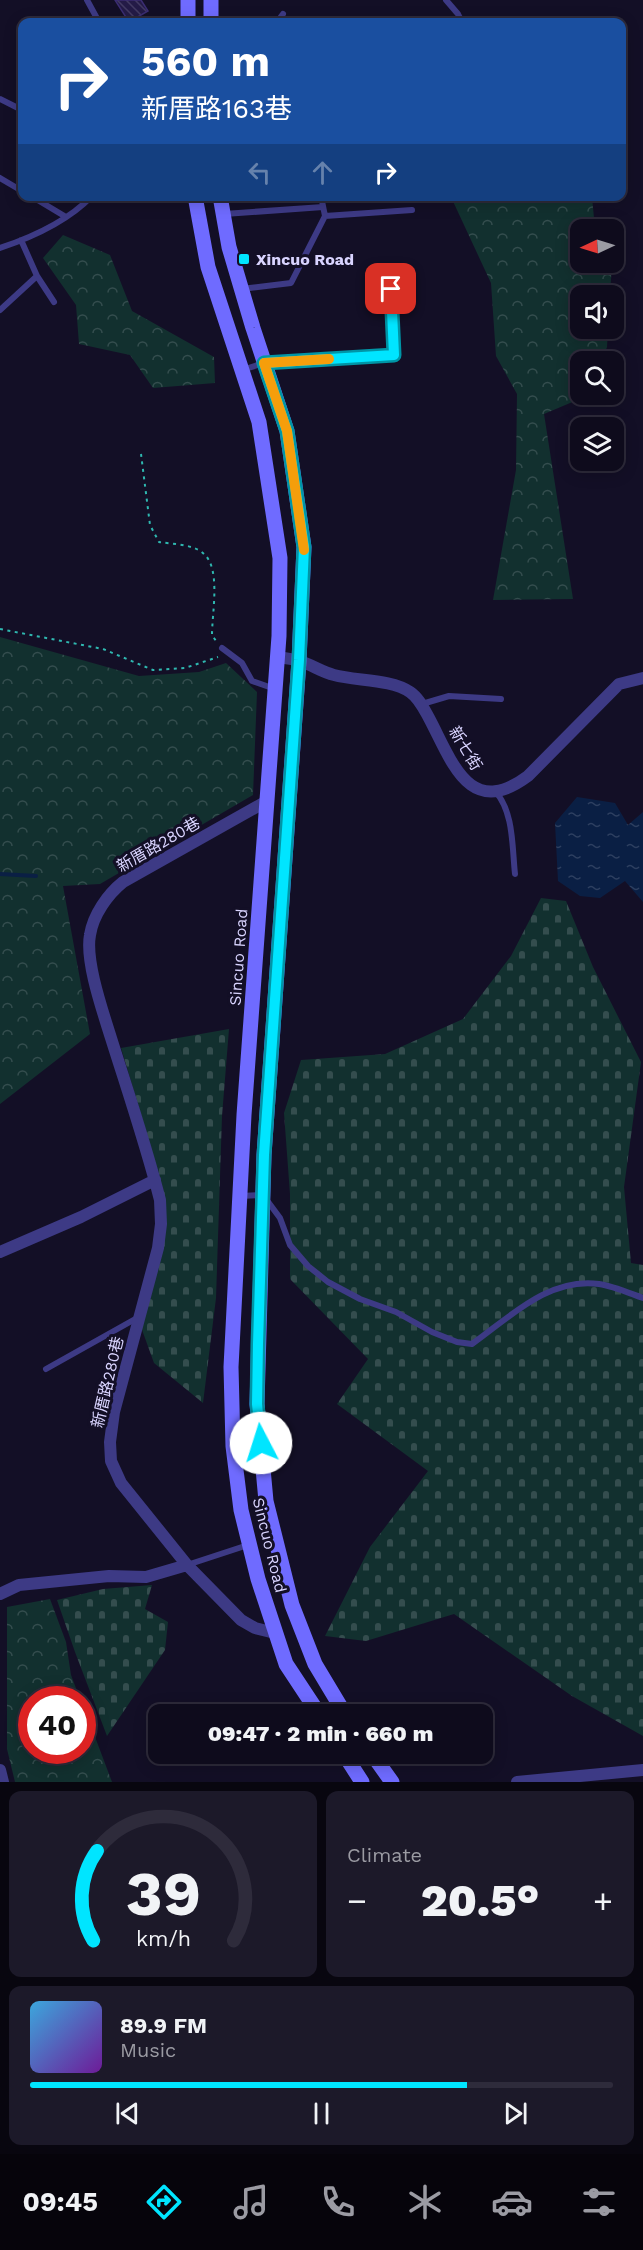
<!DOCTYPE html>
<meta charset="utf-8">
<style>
:root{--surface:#0e0b1c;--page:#1c1929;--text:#f1f3f6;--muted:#9b9ba3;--line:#2e2b3b;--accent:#00e5ff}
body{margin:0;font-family:"Work Sans","Noto Sans TC",sans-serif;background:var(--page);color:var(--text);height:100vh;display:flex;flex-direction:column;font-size:22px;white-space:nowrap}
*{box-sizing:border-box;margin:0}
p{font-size:20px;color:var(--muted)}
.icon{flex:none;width:33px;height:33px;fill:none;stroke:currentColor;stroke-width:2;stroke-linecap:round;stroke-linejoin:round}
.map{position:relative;height:1782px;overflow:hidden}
.panel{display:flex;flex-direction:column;gap:9px;padding:9px;background:#08060f;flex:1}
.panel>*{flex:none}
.top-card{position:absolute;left:18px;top:18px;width:608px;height:183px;border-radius:12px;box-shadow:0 3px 15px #0003,0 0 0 2px var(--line);background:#1a4fa0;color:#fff;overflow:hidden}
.needle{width:39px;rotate:266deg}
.fabs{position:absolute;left:570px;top:219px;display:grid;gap:12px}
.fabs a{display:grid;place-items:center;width:54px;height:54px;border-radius:12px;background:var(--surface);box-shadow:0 3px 15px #0003,0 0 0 2px var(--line);font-size:30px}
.speed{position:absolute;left:18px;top:1686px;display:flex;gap:12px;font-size:30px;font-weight:700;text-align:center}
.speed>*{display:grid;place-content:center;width:78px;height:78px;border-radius:50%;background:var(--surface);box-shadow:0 3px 15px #0003,0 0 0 2px var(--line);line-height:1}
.speed .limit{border:9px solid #d22;background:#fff;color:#111}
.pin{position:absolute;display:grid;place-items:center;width:51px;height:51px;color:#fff;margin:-26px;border-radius:12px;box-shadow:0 3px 9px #0006}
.me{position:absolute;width:66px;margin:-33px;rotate:355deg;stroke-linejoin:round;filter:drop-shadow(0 0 4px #0008)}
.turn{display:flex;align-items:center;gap:21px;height:126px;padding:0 24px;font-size:27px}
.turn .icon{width:78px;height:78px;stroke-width:2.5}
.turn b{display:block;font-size:42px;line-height:51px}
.lanes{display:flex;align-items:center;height:57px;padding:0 24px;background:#0003;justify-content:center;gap:30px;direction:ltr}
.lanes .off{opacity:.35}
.big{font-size:45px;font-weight:800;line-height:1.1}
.panel .widget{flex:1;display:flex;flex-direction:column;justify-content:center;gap:9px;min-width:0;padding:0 21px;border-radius:12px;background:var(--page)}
.panel .dial{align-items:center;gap:0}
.dial svg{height:156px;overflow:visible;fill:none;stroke:var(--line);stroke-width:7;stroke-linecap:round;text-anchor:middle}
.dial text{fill:var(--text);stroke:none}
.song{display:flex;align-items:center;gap:18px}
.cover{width:72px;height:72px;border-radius:9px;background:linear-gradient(135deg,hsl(200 70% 55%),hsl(280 70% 35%))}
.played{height:6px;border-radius:3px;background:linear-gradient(90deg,var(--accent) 75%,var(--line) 75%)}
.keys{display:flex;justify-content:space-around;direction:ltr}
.heat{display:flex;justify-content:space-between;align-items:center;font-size:33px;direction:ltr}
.panel .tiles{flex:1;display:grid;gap:9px;grid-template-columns:1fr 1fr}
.widget:last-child{grid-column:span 2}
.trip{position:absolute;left:148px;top:1704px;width:345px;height:60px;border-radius:12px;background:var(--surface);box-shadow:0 3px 15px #0003,0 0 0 2px var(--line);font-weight:800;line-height:60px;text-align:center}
.dock{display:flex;height:96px;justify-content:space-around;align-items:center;background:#06040b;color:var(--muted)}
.dock .icon{width:42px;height:42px}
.dock .active{color:var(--accent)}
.dock b{font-size:27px;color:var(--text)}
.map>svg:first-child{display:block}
.forest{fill:url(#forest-crowns)}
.cemetery{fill:url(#cemetery-stones)}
.water{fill:url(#water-ripples)}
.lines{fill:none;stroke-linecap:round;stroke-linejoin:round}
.stream{stroke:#0a1f44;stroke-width:4}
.building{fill:url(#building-back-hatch);stroke:#3b2d73;stroke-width:1.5}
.path{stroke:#2fb8b0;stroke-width:2;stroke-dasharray:3 4.5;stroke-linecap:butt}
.lane{stroke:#3d3a85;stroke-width:6}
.street{stroke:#3d3a85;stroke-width:12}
.secondary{stroke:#6f6bff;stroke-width:15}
.route-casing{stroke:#0095a6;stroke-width:15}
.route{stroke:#00e5ff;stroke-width:10}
.slow{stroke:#f59e0b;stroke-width:10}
.poi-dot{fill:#00e5ff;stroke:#130f26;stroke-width:2}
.labels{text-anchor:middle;stroke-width:6;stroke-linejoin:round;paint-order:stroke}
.poi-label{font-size:16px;font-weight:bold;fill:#d9d4ff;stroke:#130f26;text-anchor:start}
.street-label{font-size:16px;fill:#d9d4ff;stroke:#130f26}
</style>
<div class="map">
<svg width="643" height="1782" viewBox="0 0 643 1782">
<defs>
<pattern id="forest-crowns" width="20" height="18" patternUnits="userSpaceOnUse" patternTransform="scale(1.5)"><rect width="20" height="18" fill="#12302f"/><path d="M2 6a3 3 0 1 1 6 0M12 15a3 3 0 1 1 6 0" fill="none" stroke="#344d4e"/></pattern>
<pattern id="cemetery-stones" width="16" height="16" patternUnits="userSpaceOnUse" patternTransform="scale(1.5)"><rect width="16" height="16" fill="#12302f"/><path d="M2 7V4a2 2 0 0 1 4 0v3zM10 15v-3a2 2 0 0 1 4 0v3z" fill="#344d4e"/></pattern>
<pattern id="water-ripples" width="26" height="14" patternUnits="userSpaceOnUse" patternTransform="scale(1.5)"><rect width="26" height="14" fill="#0a1f44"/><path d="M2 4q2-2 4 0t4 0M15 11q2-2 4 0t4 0" fill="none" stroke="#2d3f60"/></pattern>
<pattern id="building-back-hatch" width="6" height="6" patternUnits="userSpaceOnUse" patternTransform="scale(1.5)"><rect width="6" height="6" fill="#241b47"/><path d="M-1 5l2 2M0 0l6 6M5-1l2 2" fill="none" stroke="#433b63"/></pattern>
</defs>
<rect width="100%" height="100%" fill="#130f26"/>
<path class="forest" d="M451 197H592L595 229 580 230V262L612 263 610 295 580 296V328L608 329 607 347 602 361 580 362V394L589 395 544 414 573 599 493 600 516 470 517 394 496 356 491 283Z
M63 235 110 255 132 311 214 357 215 383 153 388 130 355 79 344 76 305 43 258Z
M0 637 139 676 199 672 226 663 257 692 253 795 100 884 63 886 90 1034 0 1104Z
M50 1599 66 1642 71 1675 80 1699 32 1700V1750H82L83 1705 112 1782H15L7 1749V1607Z"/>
<path class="cemetery" d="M541 898 566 901 593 967 641 1062 624 1187 631 1263 643 1265V1736L572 1696 454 1614 366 1641 325 1636 370 1547 428 1471 337 1404 368 1359 290 1279V1194L284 1113 301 1060 385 1054 463 1019 511 956Z
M229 1029 222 1116 216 1298 203 1403 154 1363 141 1327 162 1194 149 1141 121 1048Z
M152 1585 145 1609 168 1622 165 1650 107 1736 75 1652 57 1600 103 1589Z"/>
<path class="water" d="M577 797 615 803 628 825 643 812V902L625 881 600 898 580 896 558 881 555 823Z"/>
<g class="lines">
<path class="stream" d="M0 874 36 876"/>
</g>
<path class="building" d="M115 0H141L148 11 129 22Z"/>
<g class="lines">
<path class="path" d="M141 454 150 525 159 542C172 544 194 544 204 554 221 569 212 613 212 635L216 641
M0 629 103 649 153 670 185 668 218 657"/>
<path class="lane" d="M87 0 99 22
M446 0 458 14 462 22
M277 22 283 14
M0 99 22 110
M0 178 22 191
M31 196 66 217
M321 196 325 216
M224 214 323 207
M325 216 412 210
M21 240 37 276 54 302
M0 248C33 237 67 222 92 196
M241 289 291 283 325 216
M0 310 37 276
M242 370 264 363 395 355 391 289
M222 648 242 663 252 681 275 689
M422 704 449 696 501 699
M495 791C514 812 512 847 515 874
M240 1196 263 1195 280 1218 290 1245 308 1266 328 1282 360 1299 396 1312 432 1332 457 1342 472 1344C510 1317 549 1277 599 1284 613 1286 629 1293 643 1298
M46 1369 137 1318
M187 1565 248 1545"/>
<path class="street" d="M278 657C285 658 293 659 300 661 312 665 322 672 334 675 356 681 391 679 410 692 419 698 424 709 429 718 452 761 469 820 528 776L619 684 643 678
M267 801 123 882C108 894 93 915 90 935 85 961 103 1012 111 1038 128 1092 146 1145 160 1200L161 1224 158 1248 114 1412 110 1442 111 1461 121 1483 187 1565 241 1620 255 1628 275 1633
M0 1252 81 1217 155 1180
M0 1594 19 1585 109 1576 146 1577 187 1565
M0 1770 3 1782
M517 1782 643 1770"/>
<path class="secondary" d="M188 0V22
M211 22V0
M195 196 208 267 259 422 280 558 279 636 244 1115 231 1367 233 1446 241 1510 258 1579 286 1664 319 1714
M220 196 229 247 253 328 287 431 304 547 299 661 264 1155 257 1404 266 1501 292 1605 315 1664 345 1714
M344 1754 362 1782
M372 1754 392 1782"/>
</g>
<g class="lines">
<g class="route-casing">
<path id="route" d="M261 1443 257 1404 258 1344 264 1155 299 660 304 547 287 431 264 363 394 355 391 289"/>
</g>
<use href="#route" class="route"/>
<path class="slow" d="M304 550 287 431 264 363 329 359"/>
</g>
<rect class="poi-dot" x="238" y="253" width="12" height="12" rx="3"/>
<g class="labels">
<g class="poi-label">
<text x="256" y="265">Xincuo Road</text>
</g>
<g class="street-label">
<text transform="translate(466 748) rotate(59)" y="6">新七街</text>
<text transform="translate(158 844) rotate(-30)" y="6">新厝路280巷</text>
<text transform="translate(238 957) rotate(-86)" y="6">Sincuo Road</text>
<text transform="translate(107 1382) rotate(-77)" y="6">新厝路280巷</text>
<text transform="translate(270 1545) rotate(76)" y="6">Sincuo Road</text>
</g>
</g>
</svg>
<div class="fabs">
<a><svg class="needle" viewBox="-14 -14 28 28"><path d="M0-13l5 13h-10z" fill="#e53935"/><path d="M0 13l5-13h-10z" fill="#9b9ba3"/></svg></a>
<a><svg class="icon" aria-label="sound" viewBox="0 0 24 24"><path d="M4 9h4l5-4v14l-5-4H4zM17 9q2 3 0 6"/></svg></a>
<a><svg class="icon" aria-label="search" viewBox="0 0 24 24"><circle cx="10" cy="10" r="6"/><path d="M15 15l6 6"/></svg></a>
<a><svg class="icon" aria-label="layers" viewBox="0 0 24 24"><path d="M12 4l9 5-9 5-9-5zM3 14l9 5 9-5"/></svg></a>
</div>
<div class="speed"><div class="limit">40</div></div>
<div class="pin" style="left:391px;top:289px;background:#d93025"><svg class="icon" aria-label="arrive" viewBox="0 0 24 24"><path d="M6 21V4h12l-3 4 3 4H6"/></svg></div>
<svg class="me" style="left:261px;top:1443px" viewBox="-20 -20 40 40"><circle r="19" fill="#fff"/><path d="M0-13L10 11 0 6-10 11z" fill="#00e5ff"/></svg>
<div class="trip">09:47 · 2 min · 660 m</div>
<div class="top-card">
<div class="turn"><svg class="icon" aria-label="right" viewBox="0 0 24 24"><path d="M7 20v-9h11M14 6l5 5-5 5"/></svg><div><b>560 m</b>新厝路163巷</div></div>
<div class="lanes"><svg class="icon off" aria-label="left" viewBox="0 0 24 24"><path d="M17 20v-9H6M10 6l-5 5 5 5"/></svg><svg class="icon off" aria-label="ahead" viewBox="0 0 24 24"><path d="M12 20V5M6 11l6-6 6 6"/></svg><svg class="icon" aria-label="right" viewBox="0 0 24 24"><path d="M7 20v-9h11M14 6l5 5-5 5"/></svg></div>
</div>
</div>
<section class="panel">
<div class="tiles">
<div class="widget dial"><svg viewBox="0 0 100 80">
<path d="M14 69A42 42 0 1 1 86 69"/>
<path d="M14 69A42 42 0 0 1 16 23" stroke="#00e5ff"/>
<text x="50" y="56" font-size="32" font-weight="700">39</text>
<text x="50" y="72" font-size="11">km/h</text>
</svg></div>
<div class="widget"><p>Climate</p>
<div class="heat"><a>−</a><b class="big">20.5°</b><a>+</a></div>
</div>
<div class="widget">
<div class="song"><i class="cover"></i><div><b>89.9 FM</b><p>Music</p></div></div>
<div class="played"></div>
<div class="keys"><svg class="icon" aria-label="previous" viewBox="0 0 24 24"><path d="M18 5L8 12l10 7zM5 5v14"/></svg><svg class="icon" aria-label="pause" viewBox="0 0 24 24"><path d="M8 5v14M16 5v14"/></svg><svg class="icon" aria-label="next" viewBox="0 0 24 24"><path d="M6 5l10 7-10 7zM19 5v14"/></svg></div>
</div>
</div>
</section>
<nav class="dock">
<b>09:45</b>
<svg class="icon active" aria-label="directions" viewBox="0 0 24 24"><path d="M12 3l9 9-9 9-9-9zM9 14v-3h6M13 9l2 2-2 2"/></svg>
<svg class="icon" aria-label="music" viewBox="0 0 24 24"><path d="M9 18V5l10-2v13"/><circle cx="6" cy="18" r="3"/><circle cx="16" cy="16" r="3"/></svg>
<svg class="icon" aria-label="phone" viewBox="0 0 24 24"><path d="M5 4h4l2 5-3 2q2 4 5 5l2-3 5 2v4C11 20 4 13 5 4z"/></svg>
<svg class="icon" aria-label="climate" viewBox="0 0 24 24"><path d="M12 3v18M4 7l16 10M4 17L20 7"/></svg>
<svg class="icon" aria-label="car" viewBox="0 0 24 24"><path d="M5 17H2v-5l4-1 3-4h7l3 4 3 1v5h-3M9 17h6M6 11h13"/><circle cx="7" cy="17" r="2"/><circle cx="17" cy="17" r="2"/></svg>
<svg class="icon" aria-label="filters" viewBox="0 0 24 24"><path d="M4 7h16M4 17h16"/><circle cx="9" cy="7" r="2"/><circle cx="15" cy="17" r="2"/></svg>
</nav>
